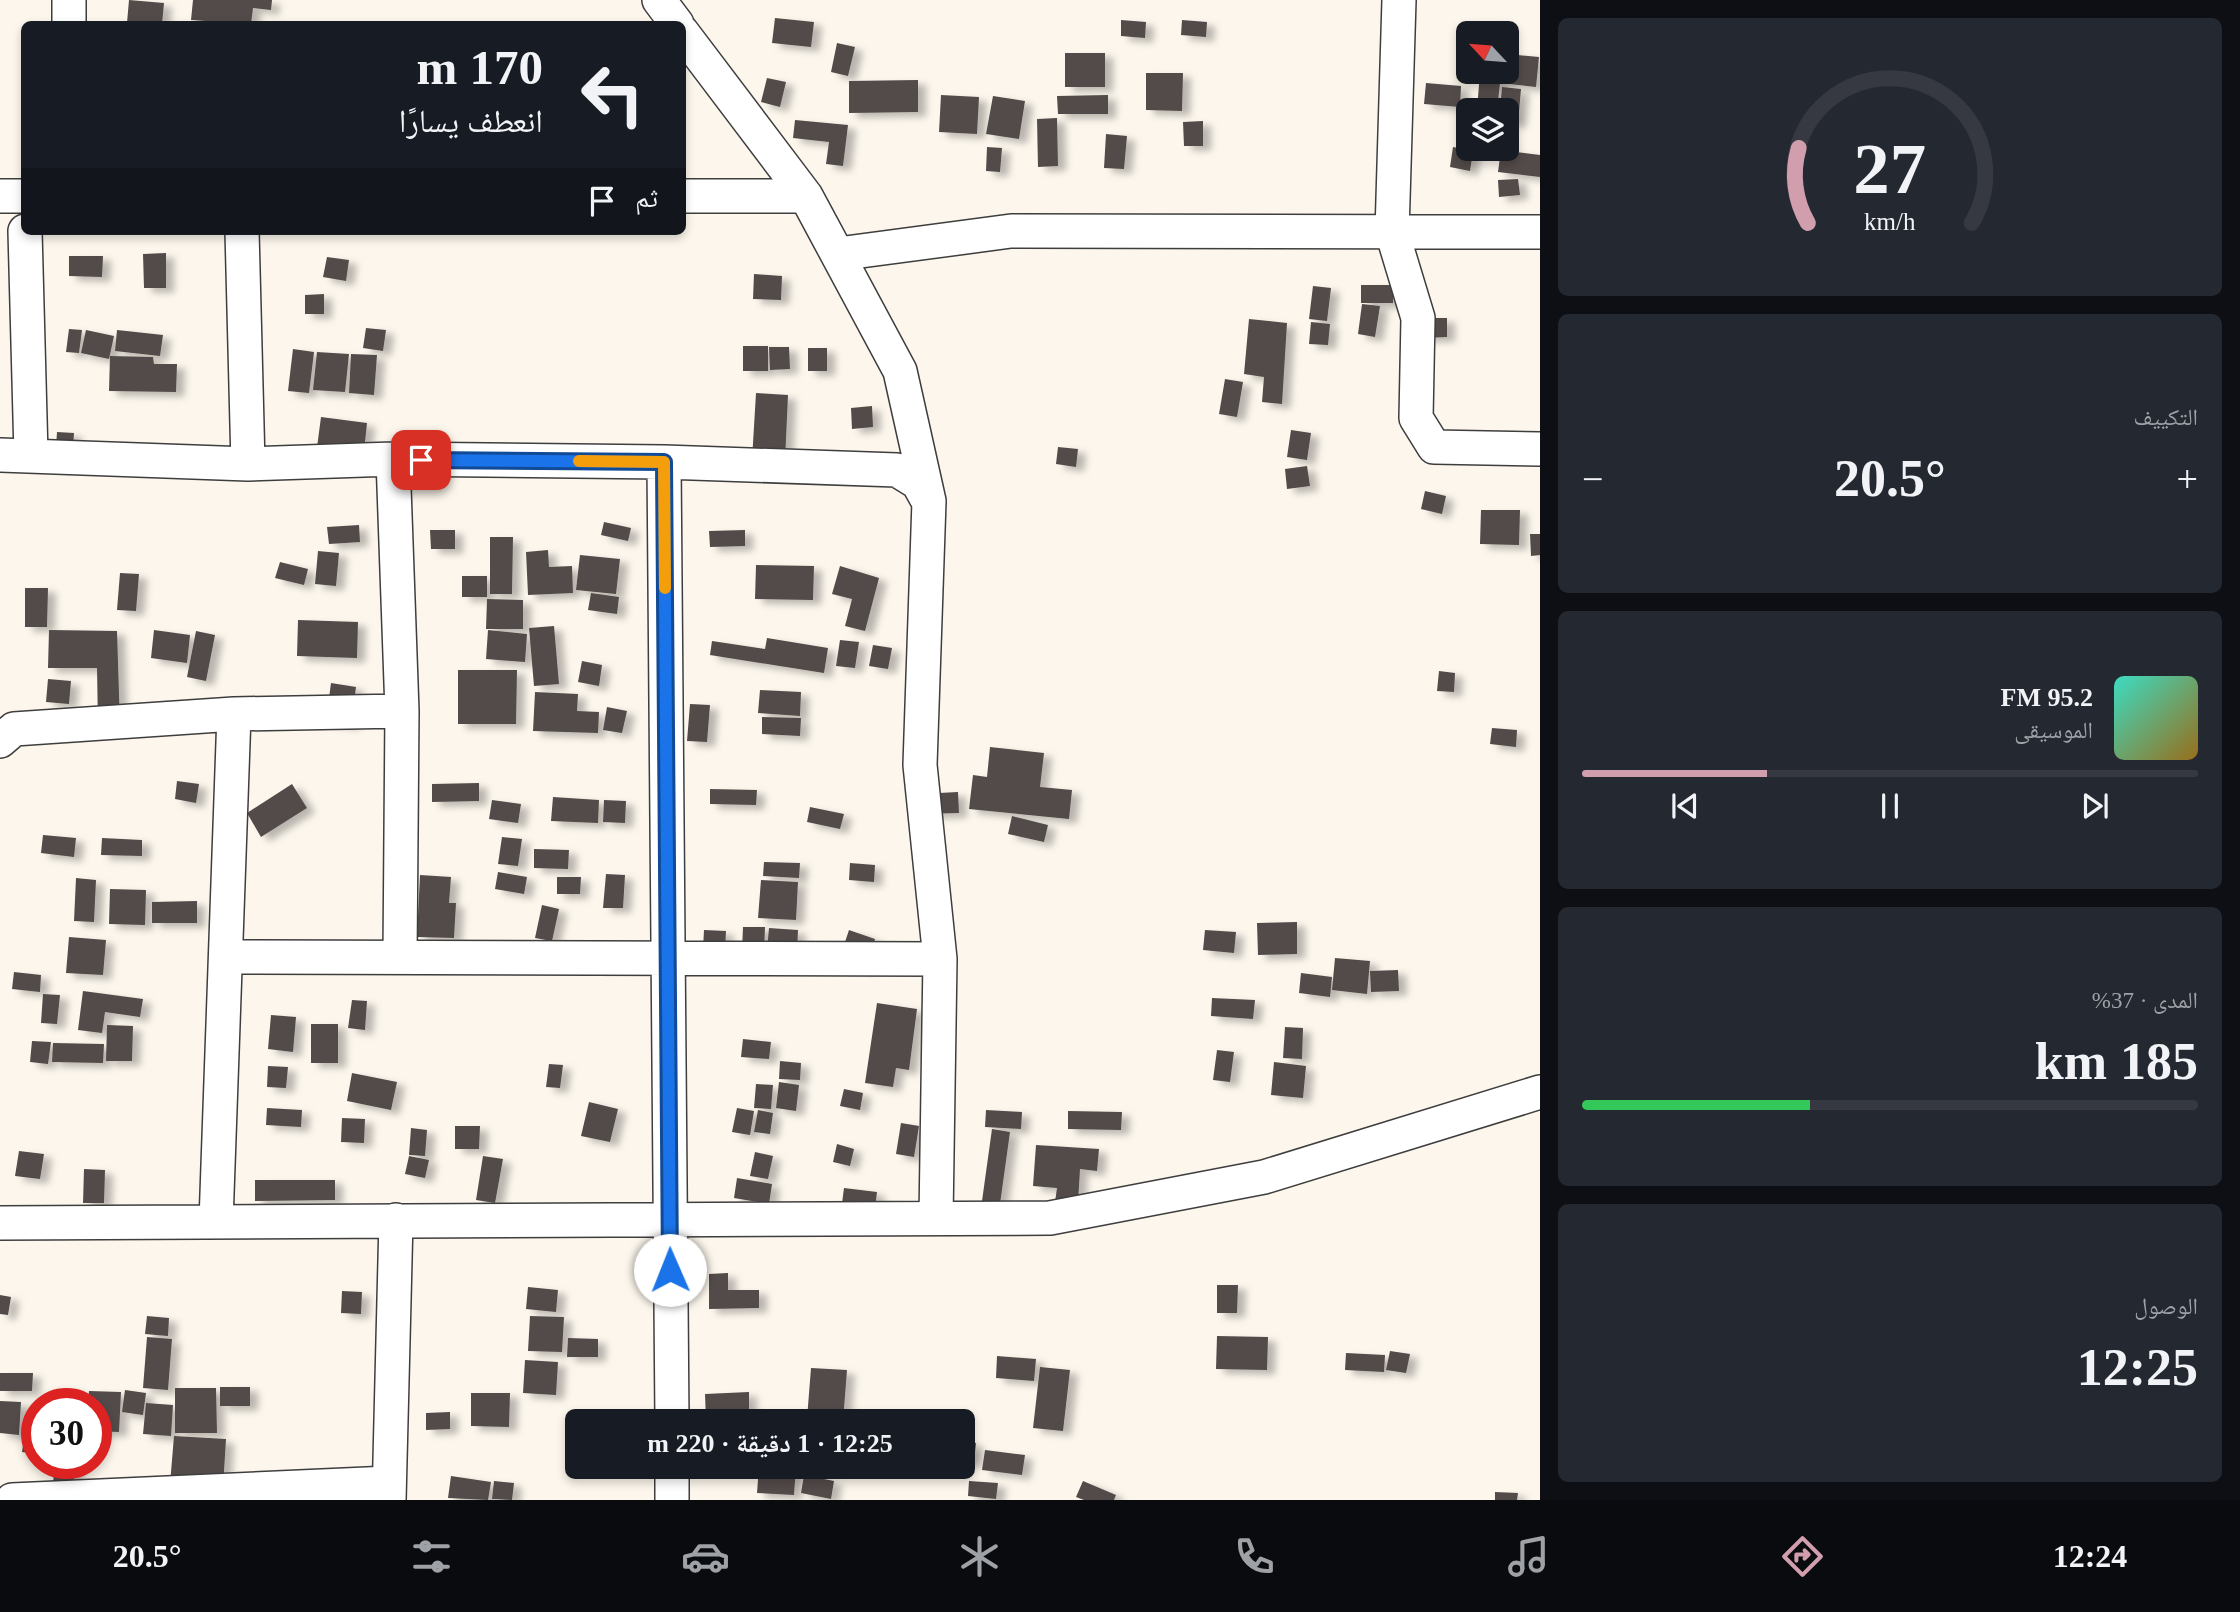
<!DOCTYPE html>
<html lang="ar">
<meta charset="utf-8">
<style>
:root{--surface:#171b24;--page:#242831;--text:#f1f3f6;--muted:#9ea1a6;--line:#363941;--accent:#d09eac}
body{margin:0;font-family:"Times New Roman","Noto Naskh Arabic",serif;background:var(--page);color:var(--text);direction:rtl;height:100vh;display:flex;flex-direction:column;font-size:26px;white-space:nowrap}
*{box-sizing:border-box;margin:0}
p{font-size:23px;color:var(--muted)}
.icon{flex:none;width:38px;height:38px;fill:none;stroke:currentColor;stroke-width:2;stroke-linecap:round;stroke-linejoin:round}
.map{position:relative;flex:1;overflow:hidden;direction:ltr}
.drawer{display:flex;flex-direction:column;gap:18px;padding:18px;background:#0d0f14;width:700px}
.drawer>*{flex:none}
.top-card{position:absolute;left:21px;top:21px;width:665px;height:214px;border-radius:10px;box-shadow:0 4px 10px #0003;direction:rtl;background:#171b24;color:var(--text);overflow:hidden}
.needle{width:46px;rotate:296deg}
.tools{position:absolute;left:1456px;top:21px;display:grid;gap:14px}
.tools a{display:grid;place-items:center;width:63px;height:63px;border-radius:10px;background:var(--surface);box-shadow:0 4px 10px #0003;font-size:35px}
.speed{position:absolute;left:21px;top:1388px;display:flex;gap:14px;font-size:35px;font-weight:700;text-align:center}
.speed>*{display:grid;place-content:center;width:91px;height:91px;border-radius:50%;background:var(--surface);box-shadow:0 4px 10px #0003;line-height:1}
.speed .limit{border:10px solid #d22;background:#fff;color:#111}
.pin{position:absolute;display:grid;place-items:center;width:60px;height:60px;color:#fff;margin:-30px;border-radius:14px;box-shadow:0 4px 10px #0006}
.me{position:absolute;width:77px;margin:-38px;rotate:359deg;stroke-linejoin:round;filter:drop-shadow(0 0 5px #0008)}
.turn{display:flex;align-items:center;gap:24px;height:147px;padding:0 28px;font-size:32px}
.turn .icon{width:91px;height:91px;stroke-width:2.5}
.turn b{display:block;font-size:49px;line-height:60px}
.then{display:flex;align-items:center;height:66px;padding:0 28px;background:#0003;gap:14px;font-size:26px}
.big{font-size:52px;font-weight:700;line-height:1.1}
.drawer .widget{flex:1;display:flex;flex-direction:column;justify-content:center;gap:10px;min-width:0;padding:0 24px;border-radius:10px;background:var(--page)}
.drawer .dial{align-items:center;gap:0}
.dial svg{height:182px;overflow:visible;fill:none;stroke:var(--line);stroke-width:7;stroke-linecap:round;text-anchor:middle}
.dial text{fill:var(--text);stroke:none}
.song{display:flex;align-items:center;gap:21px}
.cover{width:84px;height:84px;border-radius:10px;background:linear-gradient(135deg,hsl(170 70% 55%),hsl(40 70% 35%))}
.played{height:7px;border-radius:4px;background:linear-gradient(90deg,var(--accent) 30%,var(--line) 30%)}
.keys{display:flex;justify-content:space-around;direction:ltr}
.heat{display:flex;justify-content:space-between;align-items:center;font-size:38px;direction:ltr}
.charge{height:10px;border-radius:5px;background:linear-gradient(90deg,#34c759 37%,var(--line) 0)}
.trip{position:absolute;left:565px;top:1409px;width:410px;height:70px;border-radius:10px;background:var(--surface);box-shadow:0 4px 10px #0003;font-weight:700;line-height:70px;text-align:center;direction:rtl}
.dock{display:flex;height:112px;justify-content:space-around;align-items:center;background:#090b0e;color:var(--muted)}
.dock .icon{width:49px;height:49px}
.dock .current{color:var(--accent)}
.dock b{font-size:32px;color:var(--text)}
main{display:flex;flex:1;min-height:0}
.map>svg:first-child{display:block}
.building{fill:#524b49;filter:url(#shadow)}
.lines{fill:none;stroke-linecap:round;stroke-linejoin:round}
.minor-casing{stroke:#3e3e3e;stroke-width:36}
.minor{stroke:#fff;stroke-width:33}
.route-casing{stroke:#114b97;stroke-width:18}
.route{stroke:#1a73e8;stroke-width:12}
.slow{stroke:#f59e0b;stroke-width:12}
</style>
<main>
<section class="drawer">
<div class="widget dial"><svg viewBox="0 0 100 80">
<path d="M14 69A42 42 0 1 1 86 69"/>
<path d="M14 69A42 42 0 0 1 10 36" stroke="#d09eac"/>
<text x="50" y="56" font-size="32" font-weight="700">27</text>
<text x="50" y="72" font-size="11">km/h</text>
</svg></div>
<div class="widget"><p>التكييف</p>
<div class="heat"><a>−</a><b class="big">20.5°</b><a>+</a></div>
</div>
<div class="widget">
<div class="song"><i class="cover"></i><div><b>95.2 FM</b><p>الموسيقى</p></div></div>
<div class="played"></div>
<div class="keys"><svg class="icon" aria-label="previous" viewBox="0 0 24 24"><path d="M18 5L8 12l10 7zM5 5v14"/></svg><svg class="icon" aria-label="pause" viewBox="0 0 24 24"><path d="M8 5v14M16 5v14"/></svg><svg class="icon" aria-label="next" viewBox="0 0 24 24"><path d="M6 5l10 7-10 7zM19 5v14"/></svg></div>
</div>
<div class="widget"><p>المدى · 37%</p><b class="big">185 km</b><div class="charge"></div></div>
<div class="widget"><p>الوصول</p><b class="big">12:25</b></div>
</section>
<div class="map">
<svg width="1540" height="1500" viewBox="0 0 1540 1500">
<defs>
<filter id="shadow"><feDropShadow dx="8" dy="4.5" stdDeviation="3.5" flood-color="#0004"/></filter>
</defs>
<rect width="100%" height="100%" fill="#fcf6ec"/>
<path class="building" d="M129 0 164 3 162 24 127 23Z
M193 0H272L271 10 253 8 251 24 191 20Z
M775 18 814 22 811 47 772 43Z
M1121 20 1146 22 1145 38 1121 36Z
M1182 20 1207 22 1206 37 1181 35Z
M837 43 855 47 848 76 831 72Z
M1065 53H1105V87H1065Z
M1507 54 1539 57 1536 87 1500 83 1497 110H1477L1480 72H1507Z
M1146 73H1183L1182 111 1146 110Z
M767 78 786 82 780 107 761 102Z
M918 80V112L849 113V81Z
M1426 83 1461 86 1460 107 1424 104Z
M1502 87 1521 89 1518 123 1507 122V110H1500Z
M941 95 979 97 977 134 939 132Z
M1108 95V114H1058L1057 96Z
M993 96 1025 101 1019 139 986 134Z
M1057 118 1058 166 1038 167 1037 119Z
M795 120 848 125 843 166 826 164 829 142 793 138Z
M1203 121V146H1184L1183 122Z
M1106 134 1127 136 1124 169 1104 168Z
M987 147 1002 148 1000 172 986 171Z
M1453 147 1473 151 1470 171 1450 167Z
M1501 150 1540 155V177L1498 172Z
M1518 179 1520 195 1499 197 1498 180Z
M166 253V288H144L143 254Z
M69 256H103L102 277 69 276Z
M327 257 349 260 346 281 323 277Z
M754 274 782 276 781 300 753 299Z
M1361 285H1393V303H1361Z
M1313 286 1331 288 1327 321 1309 319Z
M324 294V314H305V295Z
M1362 304 1380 306 1375 337 1358 334Z
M1423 318H1447V337L1423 338Z
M1249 319 1287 323 1282 404 1262 402 1264 377 1244 374Z
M1311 322 1330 324 1328 345 1309 344Z
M366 328 386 330 383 351 363 348Z
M69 329 82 330 79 353 66 352Z
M86 330 114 336 109 359 81 353Z
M117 330 163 335 160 356 115 351Z
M743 346H768V371H743Z
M769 347H789L790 369 770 370Z
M808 348H827V371H808Z
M293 349 314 352 309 393 288 391Z
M317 352 349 354 345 392 313 390Z
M351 354 377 355 374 395 349 393Z
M110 356 153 357 154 364H177L176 392 109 391Z
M1225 379 1243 382 1237 417 1219 414Z
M756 393 788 395 785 461 752 460Z
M872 406 873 427 852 429 851 408Z
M321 417 367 423 363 461 316 455Z
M1291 430 1311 433 1307 460 1287 457Z
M57 432 74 433 72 462 55 461Z
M1058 447 1078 449 1076 467 1056 464Z
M1307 466 1310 486 1287 489 1285 469Z
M1425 491 1446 496 1442 514 1421 509Z
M1481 510H1520L1519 545 1480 544Z
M604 522 631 528 628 541 601 535Z
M359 525 360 542 329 544 327 527Z
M430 530H455V549H431Z
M745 530V546L710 547 709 531Z
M1530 534H1540V555L1531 556Z
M490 537H513L512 594H490Z
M548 550 549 567 572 566 573 593 528 595 526 552Z
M318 551 339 553 336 586 315 584Z
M580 555 620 559 616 594 576 590Z
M280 562 308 569 304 585 275 578Z
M756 565 814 566 813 600 755 599Z
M840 566 879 578 865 631 845 626 852 599 832 594Z
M120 573 139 574 136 611 117 610Z
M462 576H487V597H462Z
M25 588H48L47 627H25Z
M591 593 619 597 617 614 588 610Z
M487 599 523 600V629H486Z
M298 620 358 622 357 658 297 656Z
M554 626 559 684 534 686 529 628Z
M49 630 117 631 120 725 98 726 97 668H48Z
M154 630 190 635 187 663 151 658Z
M488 630 527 634 525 662 486 659Z
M196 631 215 635 206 681 187 677Z
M767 638 828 648 824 673 710 655 712 641 765 649Z
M840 640 859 642 855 668 836 666Z
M873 645 892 648 888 669 869 666Z
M582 661 602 665 599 686 578 682Z
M458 670H517L516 724H458Z
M1439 671 1455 673 1454 692 1437 691Z
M48 679 71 681 69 704 46 702Z
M331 683 356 687 351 725 326 721Z
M760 690 801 692 800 716 758 713Z
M535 692 578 694 577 711 599 712 598 733 533 731Z
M690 704 710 705 707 742 687 741Z
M607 707 627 711 622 733 603 730Z
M762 717 801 718 800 736 762 734Z
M1492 728 1517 730 1516 747 1490 744Z
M990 747 1044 753 1040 787 1072 790 1069 819 969 809 973 775 987 777Z
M177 781 199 784 196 803 175 799Z
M479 783V801L432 802V784Z
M292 784 307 808 261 837 247 813Z
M710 789 757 790 756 805 710 804Z
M958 792 959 813 921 814 920 794Z
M553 797 599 800 598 823 551 821Z
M492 800 521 804 518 823 489 819Z
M604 800 626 801 625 823 603 822Z
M810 807 844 814 840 829 807 822Z
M1012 816 1048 825 1044 842 1008 834Z
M43 835 76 838 74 857 41 853Z
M502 837 522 839 518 866 498 864Z
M102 838 142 840V856L101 855Z
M534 849 569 850 568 869 534 868Z
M764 862 800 863 799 878 763 876Z
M850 863 875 865 874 882 849 880Z
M498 872 527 877 524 894 495 889Z
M606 874 625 875 623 908H603Z
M420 875 451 877 449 903H456L454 938 417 937Z
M557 877H581L580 894H557Z
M76 878 96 880 94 922 74 921Z
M761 880 798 882 796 920 758 918Z
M110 889 146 890 145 925 109 924Z
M197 901V923H152V902Z
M542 905 559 909 552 941 535 938Z
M1297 922V954L1258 955 1257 923Z
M743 927H765L764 950H742Z
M769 928 798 930 797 952 767 950Z
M704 930 726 931 725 950 703 949Z
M849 930 875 939 866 969 839 960Z
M1205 930 1236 932 1234 953 1203 950Z
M69 937 106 940 103 975 66 973Z
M1335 958 1370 961 1367 994 1332 990Z
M1398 970 1399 991 1371 992 1370 971Z
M14 972 41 975 40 992 12 989Z
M1301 973 1332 977 1330 997 1299 993Z
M83 991 143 999 140 1017 105 1012 102 1033 78 1030Z
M43 994 60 995 57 1024 41 1023Z
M1212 998 1255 1000 1253 1019 1211 1016Z
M352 1000 367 1001 365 1030 348 1028Z
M877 1003 917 1009 909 1070 896 1068 893 1087 865 1083Z
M271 1015 296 1017 293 1052 268 1049Z
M311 1024H338V1063H311Z
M107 1025 133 1026 132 1061H106Z
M1285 1027 1303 1028 1302 1059 1283 1058Z
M743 1039 771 1042 769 1059 741 1057Z
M32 1041 51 1042 48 1064 30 1062Z
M53 1043 104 1044 103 1063 52 1062Z
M1217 1050 1234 1052 1230 1082 1213 1080Z
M780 1061 801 1063 800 1080 779 1079Z
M1274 1062 1306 1066 1303 1098 1271 1095Z
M549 1064 563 1065 560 1088 546 1087Z
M268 1066 288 1067 286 1088 267 1087Z
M352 1073 397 1082 391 1110 347 1101Z
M779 1082 799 1085 796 1111 776 1108Z
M756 1084 773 1085 771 1109 754 1108Z
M844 1089 863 1093 860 1110 840 1106Z
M589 1102 618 1109 610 1142 581 1136Z
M267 1108 302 1110 301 1127 266 1125Z
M737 1108 754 1111 750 1135 732 1132Z
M758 1110 773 1113 770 1134 754 1132Z
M986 1110 1022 1112 1021 1129 985 1127Z
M1068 1111 1122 1112 1121 1130 1068 1129Z
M342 1118 365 1119 364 1143 341 1142Z
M901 1123 919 1126 914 1157 896 1154Z
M455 1126H480L479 1149H455Z
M411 1128 427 1130 425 1156 409 1155Z
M992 1129 1010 1132 1000 1204 982 1201Z
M837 1144 854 1149 850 1166 833 1162Z
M1036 1145 1099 1149 1097 1171 1080 1169 1078 1203 1055 1202 1057 1188 1033 1186Z
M19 1151 44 1154 40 1179 15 1176Z
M755 1152 773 1156 768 1179 750 1176Z
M409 1156 429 1160 425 1178 405 1174Z
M483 1156 503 1159 495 1203 476 1200Z
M84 1169 105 1170 104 1203H83Z
M737 1178 772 1184 769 1204 734 1198Z
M255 1180H335V1200L255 1201Z
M844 1188 877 1192 874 1216 841 1211Z
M728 1273V1290H759V1308L709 1309V1274Z
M1217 1285H1238L1237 1313H1217Z
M528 1287 558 1290 556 1312 526 1309Z
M342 1291 362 1292 361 1314 341 1313Z
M0 1295 11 1297 8 1315 0 1314Z
M147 1316 169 1318 168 1336 145 1334Z
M530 1316 564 1317 562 1352 528 1351Z
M1217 1336 1268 1337 1267 1370 1216 1369Z
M147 1337 172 1339 168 1390 143 1388Z
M568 1338 598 1339V1357H567Z
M1390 1351 1410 1354 1406 1373 1386 1370Z
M1346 1353 1385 1355 1384 1372 1345 1370Z
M997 1356 1036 1359 1034 1381 996 1378Z
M525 1360 558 1362 556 1395 523 1393Z
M1040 1367 1070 1370 1063 1431 1033 1428Z
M811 1368 847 1370 843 1421 807 1419Z
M0 1373H33L32 1391H0Z
M220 1387H250V1406H220Z
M175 1388H216L217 1433H175Z
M125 1390 146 1393 143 1415 122 1412Z
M67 1391 86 1393 84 1404H65Z
M89 1391 121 1392 119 1432 96 1431V1404H88Z
M749 1392V1421H706L705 1394Z
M471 1393H510L509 1427 471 1426Z
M0 1401 21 1402 19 1435 0 1433Z
M146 1403 173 1405 171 1436 143 1434Z
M450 1412V1429L426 1430V1413Z
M25 1432 37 1434V1454L22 1452Z
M174 1436 226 1439 223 1487 170 1484Z
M962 1442 976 1443 974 1463 962 1462Z
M985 1450 1025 1455 1022 1475 982 1470Z
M54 1463H75L73 1491 53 1490Z
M759 1466H796L794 1495 757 1493Z
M804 1475 834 1481 831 1499 801 1493Z
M451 1476 491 1482 488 1500 448 1498Z
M494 1481 514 1483 512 1500 492 1499Z
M969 1481 998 1483 996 1499 968 1496Z
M1083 1481 1116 1495 1114 1500H1084L1076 1497Z
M1495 1492 1518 1493 1517 1500H1495Z"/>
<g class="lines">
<g class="minor-casing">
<path id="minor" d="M659 0 677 24
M1399 0 1392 232 1418 318 1416 418 1434 447 1540 449
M69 24V0
M682 32 806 196 900 371 929 501 920 765 940 959 936 1218
M0 196H24
M682 196H806
M25 231 31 455
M242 231 248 464
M838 254 1011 231 1540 232
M0 455 248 464 393 459 664 462 897 470 918 483 928 501
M393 459 402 711 400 957
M664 462 672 1421
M0 741 14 729 234 714 402 711
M226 957 940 959
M216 1222 234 714
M0 1223 1050 1218 1264 1177 1540 1092
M672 1466V1500
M12 1500 389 1483
M389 1500 396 1220"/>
</g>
<use href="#minor" class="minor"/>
</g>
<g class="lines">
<g class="route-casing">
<path id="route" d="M421 460 664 462 670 1270"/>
</g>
<use href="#route" class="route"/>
<path class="slow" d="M579 461 664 462 665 588"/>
</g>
</svg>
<div class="tools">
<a><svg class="needle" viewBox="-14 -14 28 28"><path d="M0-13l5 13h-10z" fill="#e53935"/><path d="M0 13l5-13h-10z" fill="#9ea1a6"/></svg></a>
<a><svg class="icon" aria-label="layers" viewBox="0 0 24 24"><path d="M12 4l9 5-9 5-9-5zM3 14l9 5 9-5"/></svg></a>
</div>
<div class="speed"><div class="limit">30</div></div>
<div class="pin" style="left:421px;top:460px;background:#d93025"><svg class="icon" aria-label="arrive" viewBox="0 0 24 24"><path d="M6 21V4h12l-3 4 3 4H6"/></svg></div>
<svg class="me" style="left:670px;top:1270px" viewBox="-20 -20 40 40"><circle r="19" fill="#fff"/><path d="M0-13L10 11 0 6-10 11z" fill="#1a73e8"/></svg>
<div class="trip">12:25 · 1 دقيقة · 220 m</div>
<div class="top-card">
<div class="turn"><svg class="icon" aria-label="left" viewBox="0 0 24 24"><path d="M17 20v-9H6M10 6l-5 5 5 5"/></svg><div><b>170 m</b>انعطف يسارًا</div></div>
<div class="then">ثم<svg class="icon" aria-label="arrive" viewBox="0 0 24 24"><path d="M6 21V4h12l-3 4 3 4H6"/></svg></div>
</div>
</div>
</main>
<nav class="dock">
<b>12:24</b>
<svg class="icon current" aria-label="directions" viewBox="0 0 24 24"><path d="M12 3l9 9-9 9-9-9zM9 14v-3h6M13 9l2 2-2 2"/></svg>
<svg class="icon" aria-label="music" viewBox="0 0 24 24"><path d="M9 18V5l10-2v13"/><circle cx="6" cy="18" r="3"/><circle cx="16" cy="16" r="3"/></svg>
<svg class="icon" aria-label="phone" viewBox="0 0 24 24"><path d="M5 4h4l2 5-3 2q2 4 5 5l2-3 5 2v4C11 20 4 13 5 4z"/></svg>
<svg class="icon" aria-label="climate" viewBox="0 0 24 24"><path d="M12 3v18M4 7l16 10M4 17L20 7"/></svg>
<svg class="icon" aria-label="car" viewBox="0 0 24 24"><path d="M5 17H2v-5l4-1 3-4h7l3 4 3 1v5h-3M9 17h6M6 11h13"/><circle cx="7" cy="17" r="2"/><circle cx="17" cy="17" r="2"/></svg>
<svg class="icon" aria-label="filters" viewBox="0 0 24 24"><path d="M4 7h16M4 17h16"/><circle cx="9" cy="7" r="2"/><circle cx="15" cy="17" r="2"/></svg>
<b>20.5°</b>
</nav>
